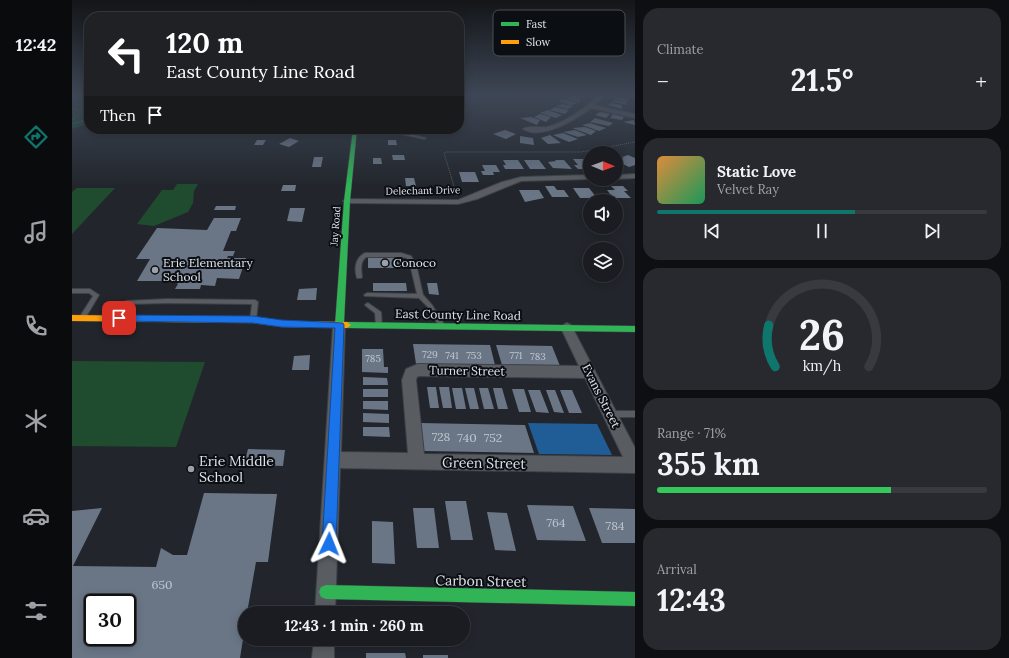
<!DOCTYPE html>
<meta charset="utf-8">
<style>
:root{--surface:#1a1c21;--page:#27292e;--text:#f1f3f6;--muted:#9fa1a5;--line:#383a3f;--accent:#0f766e}
body{margin:0;font-family:Lora,serif;background:var(--page);color:var(--text);height:100vh;display:flex;flex-direction:column;font-size:15px;white-space:nowrap}
*{box-sizing:border-box;margin:0}
p{font-size:13px;color:var(--muted)}
.icon{flex:none;width:22px;height:22px;fill:none;stroke:currentColor;stroke-width:2;stroke-linecap:round;stroke-linejoin:round}
.map{position:relative;flex:1;overflow:hidden}
.details{display:flex;flex-direction:column;gap:8px;padding:8px;background:#0e0f12;width:374px}
.details>*{flex:none}
.banner{position:absolute;left:12px;top:12px;width:380px;height:122px;border-radius:16px;box-shadow:0 2px 10px #0003,0 0 0 1px var(--line);background:#202124;color:#fff;overflow:hidden}
.needle{width:26px;rotate:91deg}
.tools{position:absolute;left:511px;top:146px;display:grid;gap:8px}
.tools a{display:grid;place-items:center;width:40px;height:40px;border-radius:50%;background:var(--surface);box-shadow:0 2px 10px #0003,0 0 0 1px var(--line);font-size:20px}
.speed{position:absolute;left:12px;top:594px;display:flex;gap:8px;font-size:20px;font-weight:700;text-align:center}
.speed>*{display:grid;place-content:center;width:52px;height:52px;border-radius:50%;background:var(--surface);box-shadow:0 2px 10px #0003,0 0 0 1px var(--line);line-height:1}
.speed .limit{border:2px solid #111;border-radius:6px;background:#fff;color:#111}
.pin{position:absolute;display:grid;place-items:center;width:34px;height:34px;color:#fff;margin:-17px;border-radius:8px;box-shadow:0 2px 6px #0006}
.me{position:absolute;width:44px;margin:-22px;rotate:2deg;stroke-linejoin:round;filter:drop-shadow(0 0 3px #0008)}
.turn{display:flex;align-items:center;gap:14px;height:84px;padding:0 16px;font-size:18px}
.turn .icon{width:52px;height:52px;stroke-width:2.5}
.turn b{display:block;font-size:28px;line-height:34px}
.then{display:flex;align-items:center;height:38px;padding:0 16px;background:#0003;gap:8px;font-size:15px}
.big{font-size:30px;font-weight:800;line-height:1.1}
.details .widget{flex:1;display:flex;flex-direction:column;justify-content:center;gap:6px;min-width:0;padding:0 14px;border-radius:16px;background:var(--page)}
.details .dial{align-items:center;gap:0}
.dial svg{height:104px;overflow:visible;fill:none;stroke:var(--line);stroke-width:7;stroke-linecap:round;text-anchor:middle}
.dial text{fill:var(--text);stroke:none}
.song{display:flex;align-items:center;gap:12px}
.cover{width:48px;height:48px;border-radius:6px;background:linear-gradient(135deg,hsl(30 70% 55%),hsl(150 70% 35%))}
.played{height:4px;border-radius:2px;background:linear-gradient(90deg,var(--accent) 60%,var(--line) 60%)}
.keys{display:flex;justify-content:space-around;direction:ltr}
.heat{display:flex;justify-content:space-between;align-items:center;font-size:22px;direction:ltr}
.charge{height:6px;border-radius:3px;background:linear-gradient(90deg,#34c759 71%,var(--line) 0)}
.trip{position:absolute;left:166px;top:606px;width:232px;height:40px;border-radius:20px;background:var(--surface);box-shadow:0 2px 10px #0003,0 0 0 1px var(--line);font-weight:800;line-height:40px;text-align:center}
main{display:flex;flex:1;min-height:0}
.tab-bar{display:flex;flex-direction:column;width:72px;justify-content:space-around;align-items:center;background:#0a0b0d;color:var(--muted)}
.tab-bar .icon{width:28px;height:28px}
.tab-bar .on{color:var(--accent)}
.tab-bar b{font-size:18px;color:var(--text)}
.map>svg:first-child{display:block}
.green{fill:#1f4b2e}
.water{fill:#205c95}
.lines{fill:none;stroke-linecap:round;stroke-linejoin:round}
.stream{stroke:#205c95;stroke-width:1.5}
.building{fill:#6a7686;fill-rule:evenodd}
.lane-casing{stroke:#3e4147;stroke-width:2}
.street-casing{stroke:#3e4147;stroke-width:2}
.fast-casing{stroke:#3e4147;stroke-width:1}
.slow-casing{stroke:#3e4147;stroke-width:1}
.path{stroke:#5f6268;stroke-width:1;stroke-dasharray:1 1;stroke-linecap:butt}
.lane{fill:#595d62;fill-rule:evenodd}
.street{fill:#595d62;fill-rule:evenodd}
.fast{fill:#30b455;fill-rule:evenodd}
.slow{fill:#ff9f0a;fill-rule:evenodd}
.route{fill:#1a73e8;stroke:#114b97}
.poi-dot{fill:#9ca0a7;stroke:#0b0e13;stroke-width:1.5}
.labels{text-anchor:middle;stroke-width:4;stroke-linejoin:round;paint-order:stroke}
.far-street-label{font-size:10px;fill:#dde2e9;stroke:#0b0e13}
.number-label{font-size:10px;fill:#c0c7d0}
.poi-label{font-size:12px;fill:#dde2e9;stroke:#0b0e13;text-anchor:start}
.street-label{font-size:12px;fill:#dde2e9;stroke:#0b0e13}
.near-number-label{font-size:12px;fill:#c0c7d0}
.near-poi-label{font-size:14px;fill:#dde2e9;stroke:#0b0e13;text-anchor:start}
.near-street-label{font-size:14px;fill:#dde2e9;stroke:#0b0e13}
.key{fill:#0b0e13;stroke:#4a4e53;stroke-width:1}
.key-label{font-size:11px;fill:#dde2e9}
</style>
<main>
<nav class="tab-bar">
<b>12:42</b>
<svg class="icon on" aria-label="directions" viewBox="0 0 24 24"><path d="M12 3l9 9-9 9-9-9zM9 14v-3h6M13 9l2 2-2 2"/></svg>
<svg class="icon" aria-label="music" viewBox="0 0 24 24"><path d="M9 18V5l10-2v13"/><circle cx="6" cy="18" r="3"/><circle cx="16" cy="16" r="3"/></svg>
<svg class="icon" aria-label="phone" viewBox="0 0 24 24"><path d="M5 4h4l2 5-3 2q2 4 5 5l2-3 5 2v4C11 20 4 13 5 4z"/></svg>
<svg class="icon" aria-label="climate" viewBox="0 0 24 24"><path d="M12 3v18M4 7l16 10M4 17L20 7"/></svg>
<svg class="icon" aria-label="car" viewBox="0 0 24 24"><path d="M5 17H2v-5l4-1 3-4h7l3 4 3 1v5h-3M9 17h6M6 11h13"/><circle cx="7" cy="17" r="2"/><circle cx="17" cy="17" r="2"/></svg>
<svg class="icon" aria-label="filters" viewBox="0 0 24 24"><path d="M4 7h16M4 17h16"/><circle cx="9" cy="7" r="2"/><circle cx="15" cy="17" r="2"/></svg>
</nav>
<div class="map">
<svg width="563" height="658" viewBox="0 0 563 658">
<rect width="100%" height="100%" fill="#22262c"/>
<path class="green" d="M0 94H17V123L0 129V118L1 117Z
M105 184H126L122 191 121 203 116 212 82 226 65 224 90 190H101Z
M5 188H43L0 234V192Z
M0 361 133 362 104 447 0 446Z"/>
<path class="water" d="M456 423 525 424 540 455 467 454Z"/>
<g class="lines">
<path class="stream" d="M10 94 9 97 14 100
M0 124 17 119"/>
</g>
<path class="building" d="M498 94H507L515 96 507 98 498 96Z
M497 96 508 99V102L495 99Z
M544 97 556 99V102L542 99Z
M489 99 507 103 498 105 488 102Z
M543 100 554 102 555 105 540 102Z
M539 103 550 105V109L535 105Z
M490 104 502 106 495 109 484 106Z
M483 107 497 110 493 114 478 110Z
M476 110 490 115 484 118 468 113Z
M528 112 538 114 534 118 523 115Z
M468 114 479 117 474 122 462 117Z
M541 114 552 117 550 120 538 118Z
M459 117 468 120 465 125 448 118Z
M523 118 541 123 537 126 518 122Z
M562 120 563 125 551 122Z
M518 123 534 128 527 131 510 125Z
M513 127 524 131 519 135 500 128Z
M227 129H245L242 132 225 131Z
M433 130 444 134 434 139 421 134Z
M503 130 515 135 506 137 491 132Z
M491 133 506 139 497 142 481 135Z
M478 135 489 143 476 144 469 138Z
M448 136 461 138 462 145 448 143Z
M218 138 227 141 217 147 207 144Z
M185 140H194L191 145H182Z
M316 140H324L325 145H316Z
M320 155H332L333 160H321Z
M556 155 563 158V165L557 167 545 161 550 160 548 159 552 158 550 157Z
M242 157H251L249 167H240Z
M301 158H309L310 164H301Z
M501 159H514L518 165H512L516 169H506L502 165H506Z
M431 160H446L452 169H433L431 165H434Z
M452 160H467L474 169H458Z
M483 160H492L500 169 481 168 476 162 484 161Z
M410 165H424L428 172H421L422 175H411L409 171H413Z
M387 172H403L407 182H390Z
M333 178H342L344 186H334Z
M211 185H224L223 191H209Z
M473 186H482L485 190H492L497 197H480Z
M539 186H551L556 191H552L559 198H541L535 190H543Z
M501 188H517L525 198H508Z
M447 190H467L472 198 453 202Z
M144 206H164L163 210H142Z
M218 208H233L230 222 215 221Z
M142 218H169L164 231H159L151 251H163L161 256H156L155 258H174L167 279 145 278 143 286 129 285 128 289H103L106 284 99 278H93L92 281H65L78 259H64L85 228 135 230Z
M511 218H518V228Z
M296 258H330L331 268H296Z
M301 283H334L335 291H301Z
M355 283H365L367 295 357 294Z
M245 288 244 300H225L227 289Z
M341 344 418 345 423 365 344 364Z
M424 345 480 346 488 366 430 365Z
M290 349H311L312 367H316V373L290 372Z
M238 355 237 370H220L222 356Z
M291 377 315 378 316 385H291Z
M355 387H364L367 408H358Z
M367 387H377L380 408H371Z
M380 388H390L394 409H384Z
M393 388H402L407 409H398Z
M407 388H416L422 409H412Z
M421 388H430L436 409H426Z
M291 389H316V397H291Z
M440 389H452L459 412H447Z
M456 390H468L477 413 464 412Z
M474 390H483L492 413 482 412Z
M488 390H500L510 413H497Z
M291 401H316V410L291 409Z
M291 413 317 414V423L291 422Z
M348 423 453 425 462 453 352 451Z
M291 427H317L318 437 291 436Z
M176 449 213 450 211 466 172 465Z
M132 493 205 494 196 562H184L175 613H173V627L168 658H0V511L30 508 1 566 84 567 89 548 101 555H115ZM21 603H55V637H21Z
M373 501H394L401 540H379Z
M455 505 501 506 514 541 465 540Z
M341 508H362L367 548H345Z
M517 508 563 509V543H530Z
M415 512 435 513 444 551 423 550Z
M300 521 321 522 323 564 300 563Z
M294 653H333L334 658H294Z
M351 655H376V658H351Z"/>
<g class="lines">
<g class="lane-casing">
<path id="lane" d="M281 129 319 130 354 138 352 139 319 132 283 130Z
M293 253H329L339 256 344 264 351 295 360 305 373 326 372 328H368L356 307 347 298 293 296 292 295 295 293 345 294 338 264 335 258 329 257H294C288 262 289 269 290 277L289 278H285C282 269 283 258 293 253Z
M0 289H18L27 295 12 320H10L7 318 21 296 17 293H0Z
M95 299 183 300 186 302 184 320 181 322 178 320 180 304 95 303 58 304 49 319H47L44 317 54 301Z
M296 303 309 312 310 326 309 328H307L304 326 303 313 294 306 293 305 294 304Z
M539 411H563V417H539L536 416 535 414 536 412Z"/>
</g>
<g class="street-casing">
<path id="street" d="M529 94H535L522 105 563 114V118L519 108C505 119 469 141 451 129 456 125 468 128 475 127 496 122 513 107 529 94Z
M563 174V178L544 179H543L544 175Z
M518 175V179L449 181 405 199 386 204 275 203 271 201 275 199 386 200 430 182 449 177Z
M267 320 271 322 273 325 269 452 336 453 330 380 334 369 346 364 507 366 489 328 491 325 495 323 499 325 563 448V473L268 468 263 613H243L261 325 263 322ZM347 376 513 378 551 457 352 454 344 380 345 377Z
M242 639H262V658H240Z"/>
</g>
<g class="fast-casing">
<path id="fast" d="M281 129H285L278 201 272 323 275 322 563 326V332L275 328 271 326 267 328 264 327 263 325 272 201Z
M254 585 563 592V606L254 599 249 597 247 592 249 587Z"/>
</g>
<g class="slow-casing">
<path id="slow" d="M0 315 181 317 210 321 275 322 279 325 275 328 210 327 181 323 0 321Z"/>
</g>
<path class="path" d="M0 108 10 112 0 119
M10 112 17 111
M385 196 372 153 374 152H509L563 142"/>
<use href="#lane" class="lane"/>
<use href="#street" class="street"/>
<use href="#fast" class="fast"/>
<use href="#slow" class="slow"/>
</g>
<linearGradient id="sky" x2="0" y2="1"><stop stop-color="#131518"/><stop offset="0.51" stop-color="#3e4756"/><stop offset="1" stop-color="#3e4756" stop-opacity="0"/></linearGradient>
<rect width="563" height="186" fill="url(#sky)"/>
<path class="route" d="M47 315 181 316 210 320 271 323 272 325 264 544 261 549 257 551 252 549 250 544 263 328 210 327 181 323 47 321 42 318Z"/>
<g class="poi-dot">
<circle cx="313" cy="263" r="4"/>
<circle cx="83" cy="270" r="4"/>
<circle cx="119" cy="469" r="4"/>
</g>
<g class="labels">
<g class="far-street-label">
<text transform="translate(351 190) rotate(-1)" y="4">Delechant Drive</text>
<text transform="translate(263 226) rotate(-86)" y="4">Jay Road</text>
</g>
<g class="number-label">
<text x="358" y="358">729</text>
<text x="380" y="359">741</text>
<text x="402" y="359">753</text>
<text x="444" y="359">771</text>
<text x="466" y="360">783</text>
<text x="301" y="362">785</text>
</g>
<g class="poi-label">
<text x="91" y="267">Erie Elementary<tspan x="91" dy="14">School</tspan></text>
<text x="321" y="267">Conoco</text>
</g>
<g class="street-label">
<text transform="translate(386 315) rotate(1)" y="4">East County Line Road</text>
<text transform="translate(395 371) rotate(1)" y="4">Turner Street</text>
<text transform="translate(529 396) rotate(63)" y="4">Evans Street</text>
</g>
<g class="near-number-label">
<text x="369" y="441">728</text>
<text x="395" y="442">740</text>
<text x="421" y="442">752</text>
<text x="484" y="527">764</text>
<text x="543" y="530">784</text>
<text x="90" y="589">650</text>
</g>
<g class="near-poi-label">
<text x="127" y="466">Erie Middle<tspan x="127" dy="16">School</tspan></text>
</g>
<g class="near-street-label">
<text transform="translate(412 463) rotate(1)" y="5">Green Street</text>
<text transform="translate(409 581) rotate(1)" y="5">Carbon Street</text>
</g>
</g>
<rect x="421" y="10" width="132" height="46" rx="6" class="key"/>
<rect x="429" y="22" width="18" height="4" fill="#30b455"/>
<rect x="429" y="40" width="18" height="4" fill="#ff9f0a"/>
<g class="key-label">
<text x="454" y="28">Fast</text>
<text x="454" y="46">Slow</text>
</g>
</svg>
<div class="tools">
<a><svg class="needle" viewBox="-14 -14 28 28"><path d="M0-13l5 13h-10z" fill="#e53935"/><path d="M0 13l5-13h-10z" fill="#9fa1a5"/></svg></a>
<a><svg class="icon" aria-label="sound" viewBox="0 0 24 24"><path d="M4 9h4l5-4v14l-5-4H4zM17 9q2 3 0 6"/></svg></a>
<a><svg class="icon" aria-label="layers" viewBox="0 0 24 24"><path d="M12 4l9 5-9 5-9-5zM3 14l9 5 9-5"/></svg></a>
</div>
<div class="speed"><div class="limit">30</div></div>
<div class="pin" style="left:47px;top:318px;background:#d93025"><svg class="icon" aria-label="arrive" viewBox="0 0 24 24"><path d="M6 21V4h12l-3 4 3 4H6"/></svg></div>
<svg class="me" style="left:257px;top:544px" viewBox="-20 -20 40 40"><path d="M0-17L14 15 0 8-14 15z" fill="#1a73e8" stroke="#fff" stroke-width="4"/></svg>
<div class="trip">12:43 · 1 min · 260 m</div>
<div class="banner">
<div class="turn"><svg class="icon" aria-label="left" viewBox="0 0 24 24"><path d="M17 20v-9H6M10 6l-5 5 5 5"/></svg><div><b>120 m</b>East County Line Road</div></div>
<div class="then">Then<svg class="icon" aria-label="arrive" viewBox="0 0 24 24"><path d="M6 21V4h12l-3 4 3 4H6"/></svg></div>
</div>
</div>
<section class="details">
<div class="widget"><p>Climate</p>
<div class="heat"><a>−</a><b class="big">21.5°</b><a>+</a></div>
</div>
<div class="widget">
<div class="song"><i class="cover"></i><div><b>Static Love</b><p>Velvet Ray</p></div></div>
<div class="played"></div>
<div class="keys"><svg class="icon" aria-label="previous" viewBox="0 0 24 24"><path d="M18 5L8 12l10 7zM5 5v14"/></svg><svg class="icon" aria-label="pause" viewBox="0 0 24 24"><path d="M8 5v14M16 5v14"/></svg><svg class="icon" aria-label="next" viewBox="0 0 24 24"><path d="M6 5l10 7-10 7zM19 5v14"/></svg></div>
</div>
<div class="widget dial"><svg viewBox="0 0 100 80">
<path d="M14 69A42 42 0 1 1 86 69"/>
<path d="M14 69A42 42 0 0 1 9 37" stroke="#0f766e"/>
<text x="50" y="56" font-size="32" font-weight="700">26</text>
<text x="50" y="72" font-size="11">km/h</text>
</svg></div>
<div class="widget"><p>Range · 71%</p><b class="big">355 km</b><div class="charge"></div></div>
<div class="widget"><p>Arrival</p><b class="big">12:43</b></div>
</section>
</main>
